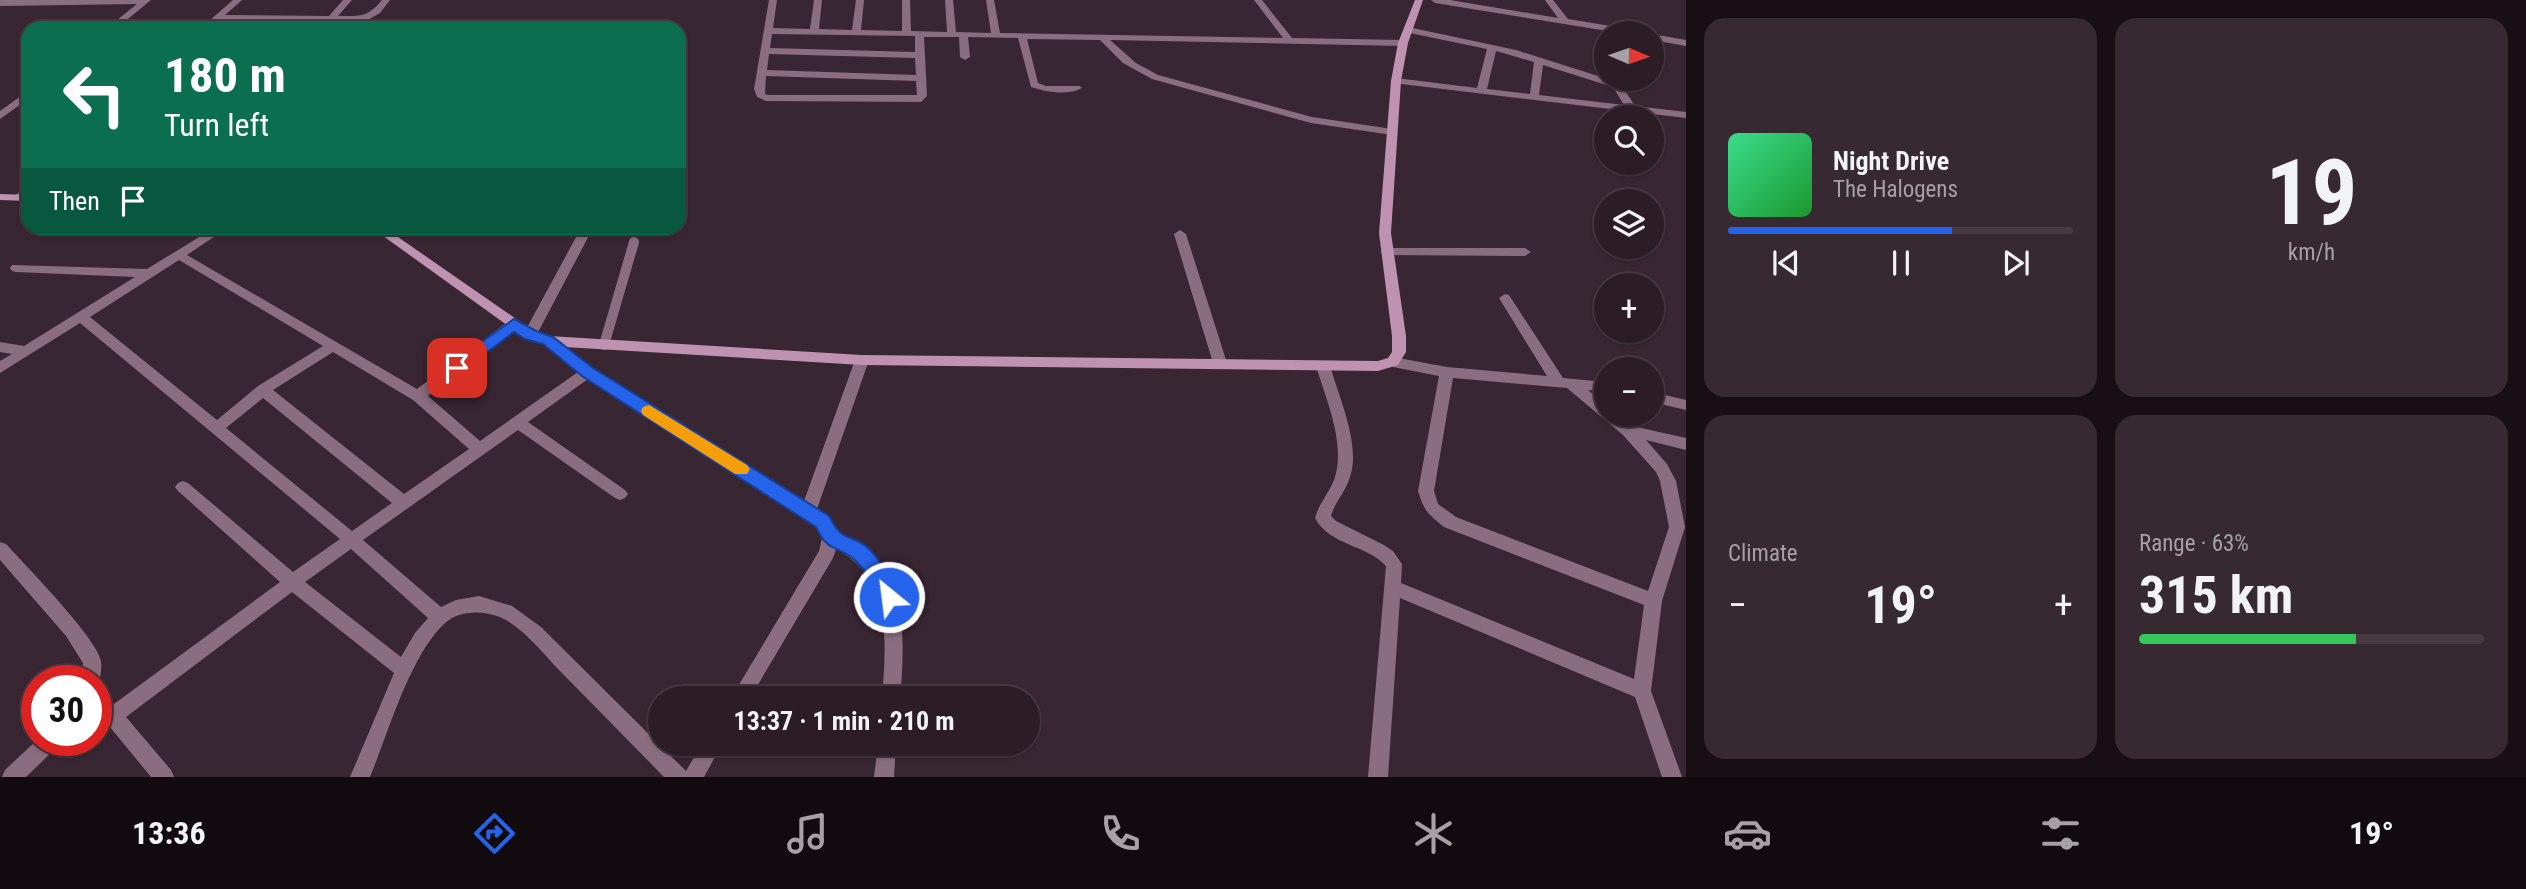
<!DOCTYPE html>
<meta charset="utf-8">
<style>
:root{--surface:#2b1c26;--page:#372932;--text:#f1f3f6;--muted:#a6a1a7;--line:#473a43;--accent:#2563eb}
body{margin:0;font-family:"Roboto Condensed",sans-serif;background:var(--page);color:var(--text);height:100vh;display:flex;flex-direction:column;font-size:26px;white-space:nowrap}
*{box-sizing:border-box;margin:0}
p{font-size:23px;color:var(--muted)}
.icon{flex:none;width:38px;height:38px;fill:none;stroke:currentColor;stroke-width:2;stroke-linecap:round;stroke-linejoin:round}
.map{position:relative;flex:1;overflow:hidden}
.details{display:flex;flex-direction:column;gap:18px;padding:18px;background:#180f15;width:840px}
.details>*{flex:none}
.guide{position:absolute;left:21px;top:21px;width:665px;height:214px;border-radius:21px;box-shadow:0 2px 5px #0004,0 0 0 2px var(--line);background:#0b6e4f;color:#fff;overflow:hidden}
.needle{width:46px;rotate:92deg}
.controls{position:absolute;left:1594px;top:21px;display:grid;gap:14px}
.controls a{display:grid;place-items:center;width:70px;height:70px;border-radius:50%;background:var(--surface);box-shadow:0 2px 5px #0004,0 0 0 2px var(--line);font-size:35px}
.speed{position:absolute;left:21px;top:665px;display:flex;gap:14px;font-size:35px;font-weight:700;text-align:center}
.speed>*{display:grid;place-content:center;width:91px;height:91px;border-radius:50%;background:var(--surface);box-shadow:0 2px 5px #0004,0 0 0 2px var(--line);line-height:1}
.speed .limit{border:10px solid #d22;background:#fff;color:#111}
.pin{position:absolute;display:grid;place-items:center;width:60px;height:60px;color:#fff;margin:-30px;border-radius:14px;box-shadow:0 4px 10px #0006}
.me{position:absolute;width:77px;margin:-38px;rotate:331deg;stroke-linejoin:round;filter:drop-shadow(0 0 5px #0008)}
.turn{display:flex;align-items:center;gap:24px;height:147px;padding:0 28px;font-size:32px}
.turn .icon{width:91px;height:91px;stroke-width:2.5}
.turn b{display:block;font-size:49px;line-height:60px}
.then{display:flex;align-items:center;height:66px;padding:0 28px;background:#0003;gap:14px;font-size:26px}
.big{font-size:52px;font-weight:700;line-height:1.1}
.details .tile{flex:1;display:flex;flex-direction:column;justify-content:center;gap:10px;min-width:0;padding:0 24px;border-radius:21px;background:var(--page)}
.details .dial{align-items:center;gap:0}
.dial b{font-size:91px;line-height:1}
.song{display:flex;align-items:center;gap:21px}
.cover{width:84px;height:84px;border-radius:10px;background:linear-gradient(135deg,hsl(150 70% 55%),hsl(130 70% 35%))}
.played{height:7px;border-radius:4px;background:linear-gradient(90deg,var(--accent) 65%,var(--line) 65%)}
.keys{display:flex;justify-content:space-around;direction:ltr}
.heat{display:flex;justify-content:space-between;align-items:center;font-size:38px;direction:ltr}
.charge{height:10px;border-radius:5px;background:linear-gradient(90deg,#34c759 63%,var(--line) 0)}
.details .tiles{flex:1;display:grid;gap:18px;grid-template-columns:repeat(2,1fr)}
.trip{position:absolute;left:648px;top:686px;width:392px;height:70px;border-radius:35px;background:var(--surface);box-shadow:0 2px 5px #0004,0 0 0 2px var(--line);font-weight:700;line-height:70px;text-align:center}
.tabs{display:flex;height:112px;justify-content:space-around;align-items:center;background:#110b0f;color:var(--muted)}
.tabs .icon{width:49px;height:49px}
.tabs .active{color:var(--accent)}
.tabs b{font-size:32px;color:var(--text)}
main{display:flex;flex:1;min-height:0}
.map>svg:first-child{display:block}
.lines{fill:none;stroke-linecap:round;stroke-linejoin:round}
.lane{stroke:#8a6e80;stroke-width:10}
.street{fill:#8a6e80;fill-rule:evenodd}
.secondary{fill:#be92b0;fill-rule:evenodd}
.route{fill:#2563eb;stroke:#184099;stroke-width:2}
.slow{fill:#f59e0b}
</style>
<main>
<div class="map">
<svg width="1686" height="777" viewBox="0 0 1686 777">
<rect width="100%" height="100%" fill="#392633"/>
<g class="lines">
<path class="lane" d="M604 345 634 242"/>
<path class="street" d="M0 0H151L117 28H107L137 4 0 6Z
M233 0H242L225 15 329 16 343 0H352L338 16C360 16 367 18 382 0H390L380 13 364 22 219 21 210 28H201Z
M769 0H777L773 28 810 29 814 0H822L819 29 852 30 856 0H864L861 30 902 31V0H910L911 31 947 32 945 0H953L956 32 991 33 986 0H994L1000 33 1283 38 1254 0H1262L1292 38 1403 40 1408 43 1403 46 1110 40 1136 63 1158 75 1312 117 1392 129 1397 132 1392 135 1311 123 1152 79 1123 63 1100 40 1027 39 1038 83 1046 86H1080L1082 88C1069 96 1045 92 1031 87L1018 38 968 37 970 57 965 60 960 57 959 37H924L927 96 921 102 766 101 757 97 754 89ZM772 34 915 36V52L770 48ZM769 54 915 58 916 75 767 70ZM766 76 916 81 917 95H768L765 94Z
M1431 0H1450L1558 18 1545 0H1553L1568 19 1635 30 1639 33H1620L1435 3Z
M1408 27 1516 50 1620 83 1635 106 1686 112V118L1393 83 1391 81 1396 78 1477 88 1487 49 1405 32V28ZM1496 51 1534 62 1530 94 1487 89ZM1543 65 1613 87 1624 105 1539 95Z
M1652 34 1686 40V46L1652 40Z
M28 91V99L0 119V111Z
M28 186V195L22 200H14V196Z
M214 228H227L187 255 417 389 509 321H519L521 324 519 327 428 396 480 441 578 372 543 344 541 341 543 338 548 336 593 369 804 501 855 360 857 357H867L869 360 817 509C834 520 827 524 837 534 841 538 851 540 856 543 863 547 872 555 877 561 908 599 904 653 900 698H882C886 644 893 578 836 549L833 558 750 698H731L819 551 822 538 817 525 588 379 528 422 625 490 628 494 625 498 620 500 615 498 518 430 363 540 441 607 456 600 479 596 512 606 541 627 686 771 702 744H722L704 777H664C629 741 594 706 559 670 543 653 521 626 500 617 482 610 458 610 444 624 410 656 388 733 370 777H350L394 673 292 592 126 717 171 770 174 777H151L96 710V681H82L83 663 66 636 0 560V542L6 544C25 565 97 638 101 661 102 670 100 681 97 687L103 690 114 704 280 582 178 491 175 487 178 483 183 481 188 483 293 572 340 539 80 323 0 373V361L12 354 0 352V342L24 346 135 277 16 272 12 271 10 268 12 265 147 269ZM179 260 323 346 258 386 217 420 90 317ZM333 352 413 400 469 449 404 494 273 390ZM263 398 392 503 352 531 226 428ZM351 549 428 618 415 633 401 657 305 582Z
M581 228H593L535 338H525L523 335Z
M1180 230 1186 234 1227 363 1225 366H1215L1213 363 1174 234Z
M1387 248H1525L1531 252 1525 256 1383 255 1381 252Z
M1505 294 1509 295 1563 378 1606 382V392L1588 390 1606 405V415H1618L1632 426 1686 438V450L1646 440 1667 464 1676 481 1685 527 1662 601 1651 691 1682 777H1662L1635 697 1400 598 1388 777H1368L1386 566C1366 544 1330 546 1315 518 1319 502 1333 489 1336 473 1344 439 1326 399 1316 366L1318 363 1323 361 1330 366C1339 397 1361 445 1350 477 1346 491 1335 502 1331 516L1336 521 1384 545 1393 551 1402 564 1401 583 1634 679 1644 605 1444 527C1428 514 1424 511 1418 491L1439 376 1393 367 1386 362 1393 357 1447 367 1547 376 1499 298ZM1453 378 1567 388 1623 435 1656 472 1660 481 1669 527 1648 591 1456 517 1438 504 1434 491Z
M1652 392 1686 400V410L1652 402Z
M37 740H59L57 747 26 777H2L5 770Z
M878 744H896L894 777H874Z"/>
<path class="secondary" d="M1415 0H1423L1408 43 1401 81 1391 233 1406 336V352L1398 365 1378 371 862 365 548 346 525 338 372 228H385L535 332 549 336 862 355 1378 361 1388 358 1392 352V336L1379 233 1391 81 1398 43Z
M0 194 28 195V201L0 200Z"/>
</g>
<path class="route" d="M514 319 536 331 553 337 593 368 829 516C844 546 852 532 870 550 882 562 891 581 898 597L896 603 889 605 882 603C874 589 868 572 856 561 838 544 829 555 816 527L582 376 543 344 525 339 514 332 462 371H451L449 368 451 364Z"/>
<path class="slow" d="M649 405 747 465 750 469 747 474H735L643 415 641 411 643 407Z"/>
</svg>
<div class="controls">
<a><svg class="needle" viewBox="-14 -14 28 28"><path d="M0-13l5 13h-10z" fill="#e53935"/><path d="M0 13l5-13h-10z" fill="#a6a1a7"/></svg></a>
<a><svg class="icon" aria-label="search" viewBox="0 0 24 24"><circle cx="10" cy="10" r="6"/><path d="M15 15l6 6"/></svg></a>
<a><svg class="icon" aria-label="layers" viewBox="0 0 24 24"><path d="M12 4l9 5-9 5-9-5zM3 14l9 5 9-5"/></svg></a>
<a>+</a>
<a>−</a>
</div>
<div class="speed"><div class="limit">30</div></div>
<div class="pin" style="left:457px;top:368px;background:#d93025"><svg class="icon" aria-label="arrive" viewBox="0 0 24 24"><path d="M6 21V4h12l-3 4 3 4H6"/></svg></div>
<svg class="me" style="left:889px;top:597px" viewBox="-20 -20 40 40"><circle r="17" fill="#2563eb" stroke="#fff" stroke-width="3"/><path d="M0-11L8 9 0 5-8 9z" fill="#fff"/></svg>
<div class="trip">13:37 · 1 min · 210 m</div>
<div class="guide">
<div class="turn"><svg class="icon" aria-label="left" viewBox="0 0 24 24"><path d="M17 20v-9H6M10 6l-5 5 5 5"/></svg><div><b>180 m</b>Turn left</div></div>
<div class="then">Then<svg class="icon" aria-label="arrive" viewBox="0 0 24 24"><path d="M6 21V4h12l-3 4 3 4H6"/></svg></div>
</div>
</div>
<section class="details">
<div class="tiles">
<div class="tile">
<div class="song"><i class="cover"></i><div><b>Night Drive</b><p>The Halogens</p></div></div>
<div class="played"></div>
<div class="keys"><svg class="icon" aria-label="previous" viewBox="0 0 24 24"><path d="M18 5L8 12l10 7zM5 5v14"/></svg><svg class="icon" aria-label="pause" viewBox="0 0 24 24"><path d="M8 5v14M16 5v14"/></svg><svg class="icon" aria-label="next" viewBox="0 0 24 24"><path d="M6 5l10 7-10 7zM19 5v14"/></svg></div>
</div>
<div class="tile dial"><b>19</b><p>km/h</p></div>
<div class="tile"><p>Climate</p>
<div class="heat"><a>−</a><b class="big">19°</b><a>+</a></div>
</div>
<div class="tile"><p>Range · 63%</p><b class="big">315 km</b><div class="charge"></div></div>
</div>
</section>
</main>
<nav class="tabs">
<b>13:36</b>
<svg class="icon active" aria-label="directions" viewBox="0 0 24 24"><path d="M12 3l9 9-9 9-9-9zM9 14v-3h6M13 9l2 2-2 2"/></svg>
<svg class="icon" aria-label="music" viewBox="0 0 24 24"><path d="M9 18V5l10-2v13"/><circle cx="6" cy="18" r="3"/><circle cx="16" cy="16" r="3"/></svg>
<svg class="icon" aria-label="phone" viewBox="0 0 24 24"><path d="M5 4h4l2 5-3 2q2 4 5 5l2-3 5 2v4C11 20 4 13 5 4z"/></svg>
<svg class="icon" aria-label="climate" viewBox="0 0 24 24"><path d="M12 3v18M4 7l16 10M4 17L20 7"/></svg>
<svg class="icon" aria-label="car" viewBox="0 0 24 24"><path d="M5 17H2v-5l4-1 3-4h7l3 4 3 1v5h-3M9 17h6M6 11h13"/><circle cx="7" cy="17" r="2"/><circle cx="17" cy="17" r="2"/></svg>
<svg class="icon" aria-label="filters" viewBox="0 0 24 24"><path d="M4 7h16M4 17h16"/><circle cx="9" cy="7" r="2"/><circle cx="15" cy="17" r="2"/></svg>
<b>19°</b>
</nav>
